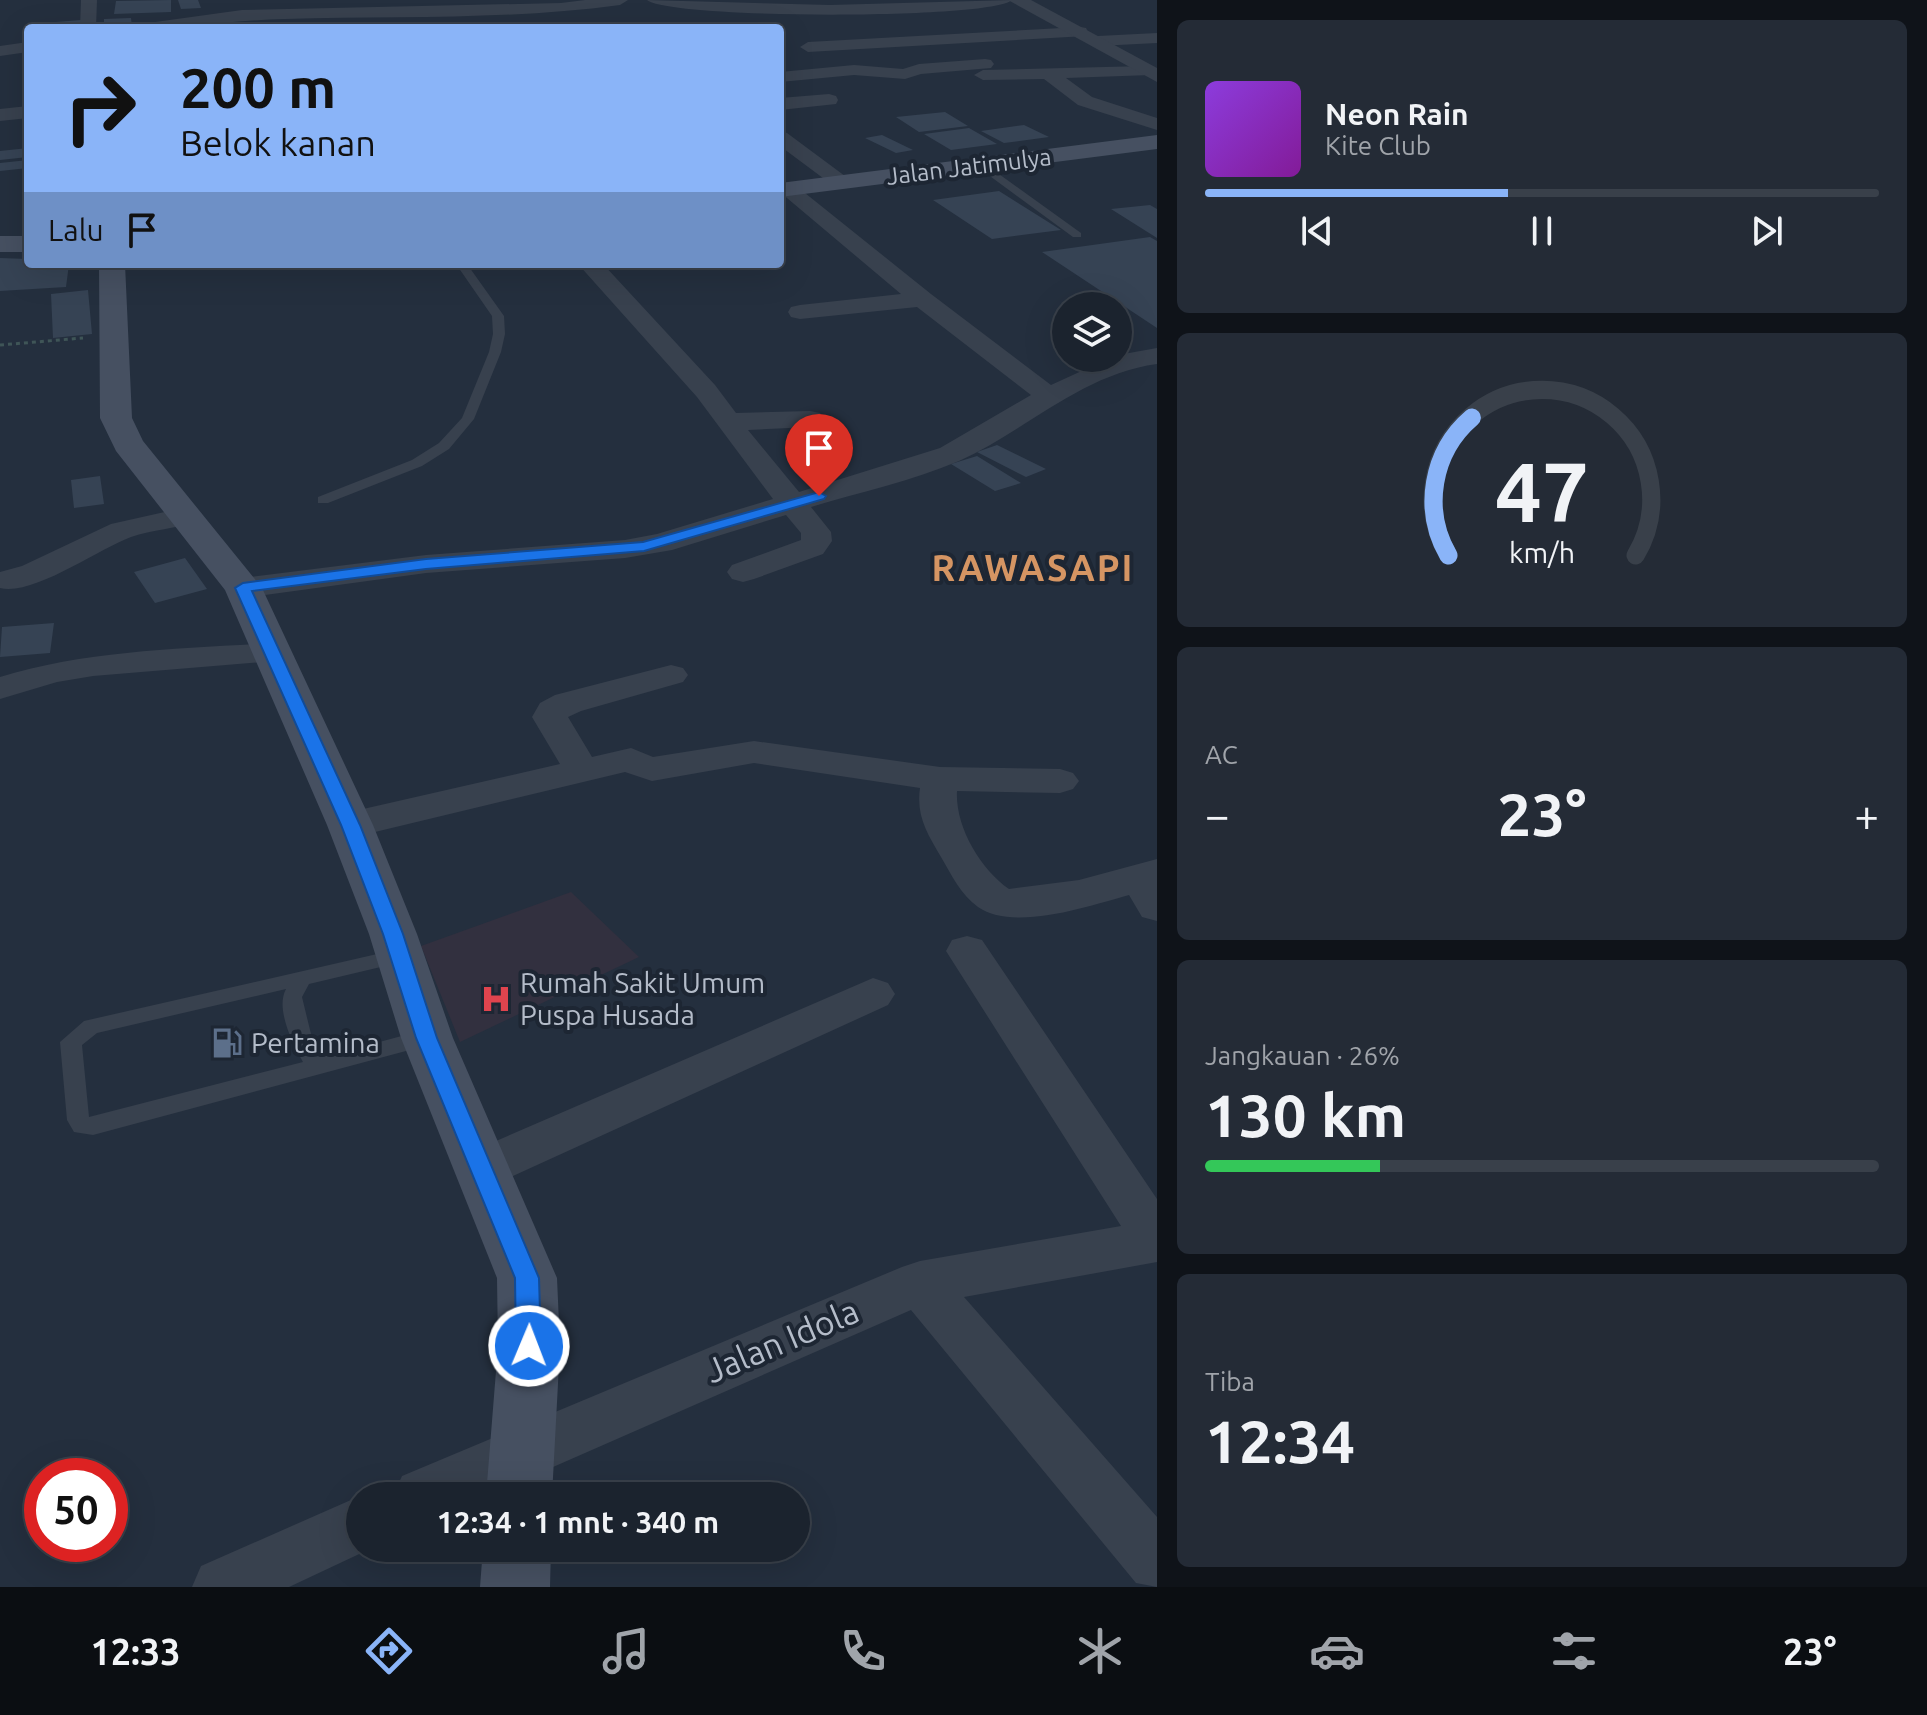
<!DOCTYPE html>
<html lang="id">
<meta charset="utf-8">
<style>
:root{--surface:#1b232e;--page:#242b36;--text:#f1f3f6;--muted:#a0a4aa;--line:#39404a;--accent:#8ab4f8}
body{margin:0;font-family:Ubuntu,sans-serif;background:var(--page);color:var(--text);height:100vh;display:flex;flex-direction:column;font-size:30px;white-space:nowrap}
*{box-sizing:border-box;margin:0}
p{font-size:26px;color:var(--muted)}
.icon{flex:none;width:44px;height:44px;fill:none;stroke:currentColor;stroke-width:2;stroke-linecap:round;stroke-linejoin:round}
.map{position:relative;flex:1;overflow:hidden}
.side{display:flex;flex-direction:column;gap:20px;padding:20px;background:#0f1319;width:770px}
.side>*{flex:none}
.hud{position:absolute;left:24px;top:24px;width:760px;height:244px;border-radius:8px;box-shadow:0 8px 32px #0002,0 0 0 2px var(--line);background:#8ab4f8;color:#111;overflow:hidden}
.buttons{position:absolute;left:1052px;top:292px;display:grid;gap:16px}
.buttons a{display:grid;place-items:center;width:80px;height:80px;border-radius:50%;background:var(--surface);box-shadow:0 8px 32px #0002,0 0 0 2px var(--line);font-size:40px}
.speed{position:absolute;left:24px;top:1458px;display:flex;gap:16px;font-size:40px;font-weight:700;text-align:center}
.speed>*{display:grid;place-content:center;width:104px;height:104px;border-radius:50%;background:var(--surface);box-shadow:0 8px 32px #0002,0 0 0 2px var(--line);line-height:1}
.speed .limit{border:12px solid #d22;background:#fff;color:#111}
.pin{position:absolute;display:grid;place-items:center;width:68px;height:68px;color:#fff;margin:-82px -34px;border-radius:50% 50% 50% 0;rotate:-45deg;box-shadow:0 0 8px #0007}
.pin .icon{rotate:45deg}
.me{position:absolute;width:88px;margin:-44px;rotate:1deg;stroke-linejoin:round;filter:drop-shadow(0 0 6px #0008)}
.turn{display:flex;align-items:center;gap:28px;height:168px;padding:0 24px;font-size:36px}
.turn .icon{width:104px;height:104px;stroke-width:2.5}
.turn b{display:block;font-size:56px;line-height:68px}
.then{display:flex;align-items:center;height:76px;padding:0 24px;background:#0003;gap:16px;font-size:30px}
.big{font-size:60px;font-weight:700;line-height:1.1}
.side .tile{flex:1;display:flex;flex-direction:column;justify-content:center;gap:12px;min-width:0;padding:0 28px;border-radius:12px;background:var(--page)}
.side .dial{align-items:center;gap:0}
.dial svg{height:208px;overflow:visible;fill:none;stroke:var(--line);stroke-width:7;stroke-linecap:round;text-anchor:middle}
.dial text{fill:var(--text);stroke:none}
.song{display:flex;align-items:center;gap:24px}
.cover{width:96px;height:96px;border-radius:12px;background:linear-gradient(135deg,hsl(270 70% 55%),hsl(290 70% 35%))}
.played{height:8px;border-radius:4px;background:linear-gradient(90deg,var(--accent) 45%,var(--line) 45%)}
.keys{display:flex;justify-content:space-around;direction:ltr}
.heat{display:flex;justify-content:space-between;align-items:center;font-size:44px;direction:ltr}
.charge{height:12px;border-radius:6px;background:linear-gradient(90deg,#34c759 26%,var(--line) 0)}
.trip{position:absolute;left:346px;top:1482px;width:464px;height:80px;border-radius:40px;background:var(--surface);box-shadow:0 8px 32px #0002,0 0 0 2px var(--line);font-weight:700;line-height:80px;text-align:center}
.dock{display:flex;height:128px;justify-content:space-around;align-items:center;background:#0b0e12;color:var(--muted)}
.dock .icon{width:56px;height:56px}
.dock .current{color:var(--accent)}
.dock b{font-size:36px;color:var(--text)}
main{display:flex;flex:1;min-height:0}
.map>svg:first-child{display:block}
.medical{fill:#32303f}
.building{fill:#364354}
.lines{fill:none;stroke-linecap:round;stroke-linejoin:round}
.path{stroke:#3f5557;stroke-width:3;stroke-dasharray:4 4;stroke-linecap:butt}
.service{fill:#38414e;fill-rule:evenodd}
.minor{fill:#38414e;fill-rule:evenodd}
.tertiary{fill:#38414e;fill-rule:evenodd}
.secondary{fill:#465061;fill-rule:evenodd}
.route{fill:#1a73e8;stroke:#114b97;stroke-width:2}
.labels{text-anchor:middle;stroke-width:8;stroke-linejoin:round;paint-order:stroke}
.far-street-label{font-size:24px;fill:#b4bcc9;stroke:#1d2633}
.poi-label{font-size:28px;fill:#b4bcc9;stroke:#1d2633;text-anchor:start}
.near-street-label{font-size:34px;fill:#b4bcc9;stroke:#1d2633}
.district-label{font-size:36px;font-weight:bold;letter-spacing:2px;fill:#d59563;stroke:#1d2633}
</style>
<main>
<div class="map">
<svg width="1157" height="1587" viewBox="0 0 1157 1587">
<rect width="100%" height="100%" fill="#242f3e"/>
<path class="medical" d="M571 892 639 957 460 1042 421 946Z"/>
<path class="building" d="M171 0V12L114 14 116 1Z
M178 0H198L201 8 181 9Z
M131 18 132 27 104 28V19Z
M81 20 83 25 46 28 43 23Z
M945 112 968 126 919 132 896 117Z
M1024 125 1049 137 1004 143 981 131Z
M969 128 997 144 951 150 924 134Z
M882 135 913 150 896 153 865 138Z
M28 148V157L0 160V151Z
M28 160V168L0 171V163Z
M999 191 1061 230 992 239 933 200Z
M1150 205 1157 209V238L1111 209Z
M1150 237 1157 241V328L1042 252Z
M0 258 28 259V264H69L66 287 0 291Z
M88 290 92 334 53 338 51 294Z
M997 445 1046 469 1026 477 977 452Z
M977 456 1021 483 995 491 951 464Z
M100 476 104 504 74 508 71 480Z
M185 558 207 589 155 603 134 572Z
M54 623 50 653 0 657 2 627Z"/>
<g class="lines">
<path class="path" d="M0 345 83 338"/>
<path class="service" d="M979 164H985L1081 233V237H1073L979 168Z
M456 264H467L504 316 505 334 501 352 474 419 449 449 422 466 328 503H318V497L412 460 439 443 462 418 489 352 493 334 492 316Z
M399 949 406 951 409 956 406 961 309 984 302 997 311 1034 319 1051 331 1055 424 1030 432 1032 435 1038 432 1044 93 1135 74 1132 67 1120 60 1042 84 1021ZM286 989C275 1009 293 1044 303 1062L89 1117 82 1045 97 1033Z"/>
<path class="minor" d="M81 0H97L96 28H80Z
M585 0H628L620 5C510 20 397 16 285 19 237 20 189 28 140 28L148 23 242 10 561 3Z
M647 0 830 5 1012 0C990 20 669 19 647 0Z
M1080 27 1086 28 1088 32 1086 36 808 52 800 47 808 42Z
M1157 33V43L1098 46 1090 41 1098 36Z
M28 42V52L0 56V46Z
M985 59 991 60 994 64 991 68 921 74 905 79 854 75 780 82V72L854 65 903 69 919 64Z
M1145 66 1154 71 1151 75 1066 78 1092 97 1157 118V130L1078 105 1044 79 983 80 974 75 983 70Z
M829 94 836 96 838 100 836 104 780 110V98Z
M28 106V118L0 121V109Z
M780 131 787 133 849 179 852 183 849 187H835L780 146Z
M788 183 795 185 931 294 1051 385 1110 358H1118V355L1157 348V364C1082 374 1025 431 959 461 912 481 860 492 811 507L831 532 832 541 823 554 754 579 743 582 732 579 727 572 732 565 801 540V533L786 515 672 550 625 558 426 573 243 598 232 595 227 588 232 581 243 578 426 555 625 540 657 534 773 499 697 397 578 264H603L715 385 736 413 810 411 820 413 824 419 820 425 810 427 748 430 799 492 940 448 1031 395 917 307 800 319 791 317 788 312 791 307 800 305 901 294 781 193V185Z
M187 507 198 510 202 516 198 522C176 528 152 530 131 537 98 549 34 596 0 588V572L22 566 111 524Z
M274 643 286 646 291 653 286 660 93 676 57 682 0 699V677C89 650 182 649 274 643Z
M671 665 683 668 688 675 683 682 581 711 568 717 592 757 631 748 653 757 754 741 940 767 1060 769 1073 773 1079 781 1073 789 1060 793 957 791C955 826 980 869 1009 889L1079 880 1157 859V921L1142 917 1129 895C1089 906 1014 932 978 907 961 895 951 874 941 857 927 833 916 816 920 788L754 763 652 781 625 772 350 838 336 834 331 825 336 816 350 812 560 764 532 717 540 703 555 695Z
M967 936 982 940 1157 1199V1262L964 1297 1157 1517V1587L1136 1583 911 1310 487 1496H393L402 1476 902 1267 920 1261 1121 1226 946 951 952 940Z
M873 978 888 983 895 994 888 1005 500 1182 483 1188 466 1182 459 1168 466 1154Z
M360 1496V1548H372L289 1587H192L201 1566Z"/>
<path class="tertiary" d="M1008 0H1031L1157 68V82Z"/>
<path class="secondary" d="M1157 135V149L780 197V183Z
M0 236H28V252H0Z
M99 264H125L132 418 143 441 262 588 373 825 417 934 453 1038 557 1278 560 1346 552 1496H486L498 1346 497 1278 401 1038 369 934 327 825 225 590 116 451 100 418Z
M483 1548H551L550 1587H480Z"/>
</g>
<path class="route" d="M819 492 826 496 824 499 644 551 426 569 252 591 360 825 403 934 437 1038 539 1278 541 1346 538 1354 529 1358 520 1354 516 1346 515 1278 416 1038 383 934 341 825 235 588 243 583 426 559 643 542Z"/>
<defs>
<g id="hospital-bare" transform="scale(2.4)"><path d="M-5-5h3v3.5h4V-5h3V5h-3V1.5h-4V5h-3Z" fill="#e0444e" stroke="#1d2633" stroke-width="2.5" paint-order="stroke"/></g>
<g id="fuel-bare" transform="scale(2.4)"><path d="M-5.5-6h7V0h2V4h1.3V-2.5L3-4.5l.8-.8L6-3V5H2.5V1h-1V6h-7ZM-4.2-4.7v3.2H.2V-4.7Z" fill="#5c6f8a" stroke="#1d2633" stroke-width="2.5" paint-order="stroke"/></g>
</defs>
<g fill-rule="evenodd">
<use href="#hospital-bare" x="496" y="999"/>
<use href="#fuel-bare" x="227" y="1043"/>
</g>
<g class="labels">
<g class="far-street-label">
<text transform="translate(969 167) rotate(-7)" y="8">Jalan Jatimulya</text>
</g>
<g class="poi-label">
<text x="520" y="993">Rumah Sakit Umum<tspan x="520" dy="32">Puspa Husada</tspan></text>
<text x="251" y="1053">Pertamina</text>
</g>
<g class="near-street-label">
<text transform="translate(782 1341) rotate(-23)" y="12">Jalan Idola</text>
</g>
<g class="district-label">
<text x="1033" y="581">RAWASAPI</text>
</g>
</g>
</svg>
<div class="buttons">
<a><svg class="icon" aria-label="layers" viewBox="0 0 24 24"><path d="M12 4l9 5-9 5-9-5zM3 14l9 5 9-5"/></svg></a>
</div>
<div class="speed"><div class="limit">50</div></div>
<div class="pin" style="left:819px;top:496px;background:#d93025"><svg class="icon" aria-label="arrive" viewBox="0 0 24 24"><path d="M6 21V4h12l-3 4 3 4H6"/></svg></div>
<svg class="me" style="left:529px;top:1346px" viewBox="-20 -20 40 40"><circle r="17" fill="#1a73e8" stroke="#fff" stroke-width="3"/><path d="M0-11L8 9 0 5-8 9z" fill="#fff"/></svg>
<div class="trip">12:34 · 1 mnt · 340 m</div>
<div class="hud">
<div class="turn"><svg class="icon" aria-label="right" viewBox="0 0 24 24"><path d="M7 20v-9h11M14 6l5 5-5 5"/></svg><div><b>200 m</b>Belok kanan</div></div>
<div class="then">Lalu<svg class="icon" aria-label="arrive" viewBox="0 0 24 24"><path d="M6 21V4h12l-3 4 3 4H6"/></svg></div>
</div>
</div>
<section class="side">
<div class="tile">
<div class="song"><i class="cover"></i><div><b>Neon Rain</b><p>Kite Club</p></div></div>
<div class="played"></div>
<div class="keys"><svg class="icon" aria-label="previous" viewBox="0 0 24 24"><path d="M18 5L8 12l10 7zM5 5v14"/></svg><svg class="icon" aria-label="pause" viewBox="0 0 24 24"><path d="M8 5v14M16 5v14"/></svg><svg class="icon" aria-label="next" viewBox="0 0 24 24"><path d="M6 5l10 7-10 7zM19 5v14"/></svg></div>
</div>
<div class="tile dial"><svg viewBox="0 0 100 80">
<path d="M14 69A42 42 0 1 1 86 69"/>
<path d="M14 69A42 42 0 0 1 23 16" stroke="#8ab4f8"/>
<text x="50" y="56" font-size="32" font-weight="700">47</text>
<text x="50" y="72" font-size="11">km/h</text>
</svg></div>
<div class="tile"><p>AC</p>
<div class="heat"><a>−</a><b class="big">23°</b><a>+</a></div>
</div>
<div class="tile"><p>Jangkauan · 26%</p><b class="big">130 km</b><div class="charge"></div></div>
<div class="tile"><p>Tiba</p><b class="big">12:34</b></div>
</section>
</main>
<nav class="dock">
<b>12:33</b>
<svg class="icon current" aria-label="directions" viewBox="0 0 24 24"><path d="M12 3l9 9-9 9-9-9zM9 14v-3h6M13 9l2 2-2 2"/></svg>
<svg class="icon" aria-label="music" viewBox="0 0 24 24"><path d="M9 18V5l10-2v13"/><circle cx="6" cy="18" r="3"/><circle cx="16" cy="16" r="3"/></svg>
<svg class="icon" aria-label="phone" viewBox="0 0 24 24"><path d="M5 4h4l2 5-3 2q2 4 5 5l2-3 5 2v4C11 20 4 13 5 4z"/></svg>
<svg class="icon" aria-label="climate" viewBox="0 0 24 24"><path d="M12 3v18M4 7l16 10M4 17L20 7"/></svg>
<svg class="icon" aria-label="car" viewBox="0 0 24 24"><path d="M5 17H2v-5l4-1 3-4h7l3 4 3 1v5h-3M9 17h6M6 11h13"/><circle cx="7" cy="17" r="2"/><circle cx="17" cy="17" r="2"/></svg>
<svg class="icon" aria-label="filters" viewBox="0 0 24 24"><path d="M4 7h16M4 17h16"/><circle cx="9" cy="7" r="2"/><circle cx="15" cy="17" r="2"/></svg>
<b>23°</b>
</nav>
